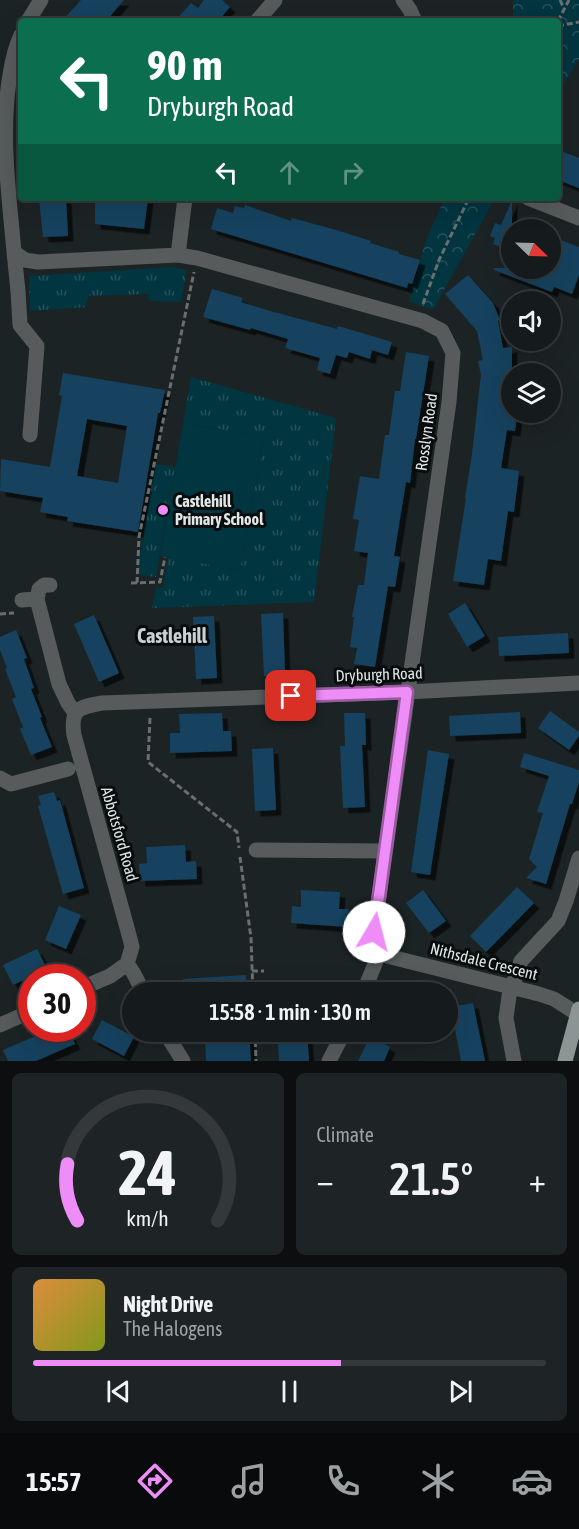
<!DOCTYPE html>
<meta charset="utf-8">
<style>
:root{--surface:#151a1c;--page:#1e2325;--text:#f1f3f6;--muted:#9da1a3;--line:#34383b;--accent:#ee8cf8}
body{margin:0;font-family:"Asap Condensed",sans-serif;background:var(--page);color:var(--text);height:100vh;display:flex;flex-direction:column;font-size:22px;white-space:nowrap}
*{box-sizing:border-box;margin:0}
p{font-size:20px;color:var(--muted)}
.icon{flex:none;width:33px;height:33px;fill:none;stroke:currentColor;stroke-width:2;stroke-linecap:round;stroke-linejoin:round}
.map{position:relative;height:1061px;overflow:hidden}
.panel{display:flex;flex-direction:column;gap:12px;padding:12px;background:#0c0e0f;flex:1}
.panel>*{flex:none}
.guide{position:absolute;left:18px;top:18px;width:543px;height:183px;border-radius:6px;box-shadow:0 6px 24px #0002,0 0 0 2px var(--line);background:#0b6e4f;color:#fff;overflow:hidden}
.needle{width:39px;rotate:113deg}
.controls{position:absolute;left:501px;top:219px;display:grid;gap:12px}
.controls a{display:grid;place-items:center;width:60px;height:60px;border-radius:50%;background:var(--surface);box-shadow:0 6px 24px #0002,0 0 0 2px var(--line);font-size:30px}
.speed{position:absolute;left:18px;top:964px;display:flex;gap:12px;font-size:30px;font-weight:700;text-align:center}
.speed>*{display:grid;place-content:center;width:78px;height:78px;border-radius:50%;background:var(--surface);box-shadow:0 6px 24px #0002,0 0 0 2px var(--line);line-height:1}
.speed .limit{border:9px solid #d22;background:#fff;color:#111}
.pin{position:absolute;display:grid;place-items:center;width:51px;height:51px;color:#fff;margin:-26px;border-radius:12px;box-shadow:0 3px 9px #0006}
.me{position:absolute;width:66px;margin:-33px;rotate:8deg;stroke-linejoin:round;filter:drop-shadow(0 0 4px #0008)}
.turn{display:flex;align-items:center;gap:21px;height:126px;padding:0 30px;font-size:27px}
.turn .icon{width:78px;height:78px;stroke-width:2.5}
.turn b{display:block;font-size:42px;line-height:51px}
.lanes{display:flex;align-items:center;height:57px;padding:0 30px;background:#0003;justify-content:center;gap:30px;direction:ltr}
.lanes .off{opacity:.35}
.big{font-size:45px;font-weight:600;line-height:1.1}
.panel .tile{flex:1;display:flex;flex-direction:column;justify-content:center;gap:9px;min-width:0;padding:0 21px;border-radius:9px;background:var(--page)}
.panel .dial{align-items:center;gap:0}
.dial svg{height:156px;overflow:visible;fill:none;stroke:var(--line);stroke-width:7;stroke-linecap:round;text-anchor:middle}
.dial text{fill:var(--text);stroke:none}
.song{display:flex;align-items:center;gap:18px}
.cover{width:72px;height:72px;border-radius:9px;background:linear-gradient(135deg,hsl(30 70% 55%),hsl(70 70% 35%))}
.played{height:6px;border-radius:3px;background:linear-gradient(90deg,var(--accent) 60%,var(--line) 60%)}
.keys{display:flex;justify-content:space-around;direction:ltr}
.heat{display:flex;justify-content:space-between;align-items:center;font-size:33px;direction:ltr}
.panel .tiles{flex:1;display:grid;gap:12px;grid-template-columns:1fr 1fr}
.tile:last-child{grid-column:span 2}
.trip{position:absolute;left:122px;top:982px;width:336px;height:60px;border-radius:30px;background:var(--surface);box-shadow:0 6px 24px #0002,0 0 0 2px var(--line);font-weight:600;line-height:60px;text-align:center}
.tab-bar{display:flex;height:96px;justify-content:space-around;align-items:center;background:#080a0b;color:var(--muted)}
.tab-bar .icon{width:42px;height:42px}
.tab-bar .active{color:var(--accent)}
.tab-bar b{font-size:27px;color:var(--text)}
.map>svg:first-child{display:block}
.grass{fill:url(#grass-tufts)}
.park{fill:url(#park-crowns)}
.pitch{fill:#013540}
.building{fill:#14435e;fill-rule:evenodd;filter:url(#shadow)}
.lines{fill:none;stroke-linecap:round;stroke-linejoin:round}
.path{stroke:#696f71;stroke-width:3;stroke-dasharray:6 3;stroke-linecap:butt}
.minor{stroke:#575b5b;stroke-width:15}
.major{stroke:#8c9494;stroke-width:15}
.route-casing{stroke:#9b5ba1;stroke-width:15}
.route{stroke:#ee8cf8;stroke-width:10}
.poi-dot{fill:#ee8cf8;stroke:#090c0d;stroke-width:2}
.labels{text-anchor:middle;stroke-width:6;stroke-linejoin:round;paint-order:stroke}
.street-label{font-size:16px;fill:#e1e6e7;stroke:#090c0d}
.poi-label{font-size:16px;font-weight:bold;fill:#e1e6e7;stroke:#090c0d;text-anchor:start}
.quarter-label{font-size:20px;font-weight:bold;fill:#c8d2d5;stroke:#090c0d}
</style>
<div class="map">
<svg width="579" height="1061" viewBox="0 0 579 1061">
<defs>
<pattern id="grass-tufts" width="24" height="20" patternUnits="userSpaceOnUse" patternTransform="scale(1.5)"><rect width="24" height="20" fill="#013540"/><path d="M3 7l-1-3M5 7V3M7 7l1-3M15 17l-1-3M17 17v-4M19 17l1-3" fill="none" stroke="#26525c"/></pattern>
<pattern id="park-crowns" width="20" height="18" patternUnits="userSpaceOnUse" patternTransform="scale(1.5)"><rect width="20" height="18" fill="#013540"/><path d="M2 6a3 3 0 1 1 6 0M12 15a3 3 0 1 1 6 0" fill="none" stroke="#26525c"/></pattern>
<filter id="shadow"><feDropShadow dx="5.5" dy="5.5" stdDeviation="0" flood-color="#0009"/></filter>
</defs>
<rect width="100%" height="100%" fill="#1c2325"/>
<path class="grass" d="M171 267 187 270 181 302 149 301 148 294 89 296 85 307 30 311 29 276Z
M191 377 336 418 314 602 152 608 156 587 163 588 168 557 240 570 264 437 183 423Z
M155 464 175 467 156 577 139 575 138 567Z"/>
<path class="park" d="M513 0H579V59L558 93V21H513Z
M445 198H495L433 310 409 301 426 240Z"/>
<path class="pitch" d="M183 423 264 437 240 570 160 556Z"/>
<path class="building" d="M81 0H124L106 21H62Z
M204 0H222L230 7 218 21H175L191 3 198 8Z
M558 150 579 158V188L558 180Z
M39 198H66L68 236 43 237Z
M95 198H148L144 229 95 224Z
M512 200V251L493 244 495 238 490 236 495 223 501 225Z
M245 205 291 221 292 218 336 230 371 241 370 243 399 252V254L420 260 412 284 408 283 407 288 211 229 217 208 233 213 235 206 244 208Z
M550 236 579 247V275L572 294 554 287 552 292 494 270V268H541L550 272Z
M468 275 493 303 500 320 498 321 503 348 512 347V393L509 415 517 416 515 431 507 430 501 468 519 471 514 512 508 511 501 561 488 559 484 585 453 581 466 498H465L472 454 481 375 478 361 483 360 477 331 445 294Z
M212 289 243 298 241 302 270 311 337 329 338 326 392 342 388 355 372 350 370 359 349 352 347 358 336 355 330 374 317 370 320 358 285 348 288 339 251 328 250 330 203 317Z
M406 352 429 356 416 439H415L410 483 406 482 394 556 400 557 395 587 388 586 375 667 354 664 357 648 350 647 354 617H352L358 585H364L368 553 354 551 359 520 353 519 360 476 379 479 385 435H389L395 391H400Z
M63 373 165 390 160 413H158L138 532 67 521 68 517 40 512 43 498 0 491 1 459 50 467 62 396 59 395ZM87 419 127 426 118 483 77 476Z
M465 603 485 636 467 647 448 614Z
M283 613 285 675 264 676 261 614Z
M94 615 119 673 99 682 74 624Z
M214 616 217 678 196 679 193 617Z
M16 630 27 658 24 659 34 688 31 689 42 717 40 718 52 747 31 755 20 729 23 727 12 699 16 697 5 669 7 668 0 650V637Z
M568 633 569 653 499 656 498 637Z
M550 711 579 732V736L569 750 538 728Z
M520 712 521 733 450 736 449 716Z
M222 713 223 731H231L232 751 170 753V733H180L179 714Z
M344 713H365L366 745H362L365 807 343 808 340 746H345Z
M273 748 276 810 255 811 252 749Z
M428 750 449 754 430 875 411 872Z
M524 753 579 770V782L572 804H570L546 884 526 878 537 867 529 859 543 813 537 812 549 776 520 767Z
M54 792 57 801 60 800 84 888 63 894 38 806 41 805 38 796Z
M185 845 186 862 196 861 197 879 140 881 139 864 147 863 146 847Z
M517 887 534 903 486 952 470 936Z
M301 890 340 892 339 909H349L348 927 291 923 292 906 301 907Z
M423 890 446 921 429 933 406 903Z
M59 906 81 915 66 949 45 940Z
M37 949 47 969 13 985 3 965Z
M246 975 247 993H183V979Z
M473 1003 485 1061H461L451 1007Z
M102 1020 134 1037 124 1056 92 1039Z
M52 1029H68L75 1044 36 1061H8L3 1050Z
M205 1032H249L251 1061H206Z
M291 1032H307L309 1061H279L278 1041 291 1040Z
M370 1037 390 1047 384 1061H358Z"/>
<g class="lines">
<path class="path" d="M560 0 564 9
M558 21 569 0
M558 26 579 22
M423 304 439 260 469 198
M131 583 160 582 165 557
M137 583 139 537 194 272
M0 614 14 613
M150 718 148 762 237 832 239 848
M240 857 251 938 253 993
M252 971H264
M255 1032 256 1061"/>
<path class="minor" d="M403 0 410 10 415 21
M28 21 41 0
M257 21 275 0
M21 35C15 47 12 62 10 75 0 134 9 193 14 252L25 260 38 262 178 255 197 258 423 321 442 331 453 353 449 402 374 932V942L378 952
M528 198 579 218
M14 252 18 291 20 325 37 346 30 435
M178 255 185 198
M37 599 59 684 68 703 75 713
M22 600 37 599 39 589 44 585H50
M0 778 11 784 68 769
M256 850 385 851
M378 952 387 956 539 994 554 999 579 1015
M127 964 132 947 129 935 74 735C70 709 79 707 102 703L407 692 579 683
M127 964C135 973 138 982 143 993
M82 988 110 976 127 964
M363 993 375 964 378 952
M0 1025 32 1011
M165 1032 183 1061
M329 1061 344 1032
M514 1061 506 1018 509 996 521 961 558 921 566 901 579 858"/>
<path class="major" d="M565 1061 579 1009"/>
</g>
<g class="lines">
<g class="route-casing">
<path id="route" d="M291 696 407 692 374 932"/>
</g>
<use href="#route" class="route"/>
</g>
<circle class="poi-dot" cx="163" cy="510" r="6"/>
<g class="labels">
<g class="street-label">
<text transform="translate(426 432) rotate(-82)" y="6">Rosslyn Road</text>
<text transform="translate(379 674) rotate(-2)" y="6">Dryburgh Road</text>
<text transform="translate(120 834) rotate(74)" y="6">Abbotsford Road</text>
<text transform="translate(484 961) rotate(14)" y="6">Nithsdale Crescent</text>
</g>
<g class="poi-label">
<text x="175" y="507">Castlehill<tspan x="175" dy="18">Primary School</tspan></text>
</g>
<g class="quarter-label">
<text x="172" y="643">Castlehill</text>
</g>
</g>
</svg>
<div class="controls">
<a><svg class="needle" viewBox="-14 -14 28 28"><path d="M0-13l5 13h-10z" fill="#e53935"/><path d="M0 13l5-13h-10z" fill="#9da1a3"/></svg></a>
<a><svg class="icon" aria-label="sound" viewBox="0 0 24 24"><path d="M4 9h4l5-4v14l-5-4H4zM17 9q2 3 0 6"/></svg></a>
<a><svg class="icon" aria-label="layers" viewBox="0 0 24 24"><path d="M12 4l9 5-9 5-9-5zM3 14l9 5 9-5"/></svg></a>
</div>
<div class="speed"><div class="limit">30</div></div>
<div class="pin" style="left:291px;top:696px;background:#d93025"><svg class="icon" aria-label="arrive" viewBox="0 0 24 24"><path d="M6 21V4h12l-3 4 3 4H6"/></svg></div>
<svg class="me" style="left:374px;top:932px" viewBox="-20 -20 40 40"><circle r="19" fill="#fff"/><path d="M0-13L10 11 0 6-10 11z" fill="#ee8cf8"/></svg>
<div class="trip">15:58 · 1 min · 130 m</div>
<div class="guide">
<div class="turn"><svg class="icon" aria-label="left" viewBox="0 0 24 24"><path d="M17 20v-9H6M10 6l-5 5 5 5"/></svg><div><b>90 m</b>Dryburgh Road</div></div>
<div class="lanes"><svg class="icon" aria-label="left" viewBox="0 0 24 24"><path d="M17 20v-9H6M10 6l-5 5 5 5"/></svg><svg class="icon off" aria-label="ahead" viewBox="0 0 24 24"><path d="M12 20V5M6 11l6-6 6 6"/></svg><svg class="icon off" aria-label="right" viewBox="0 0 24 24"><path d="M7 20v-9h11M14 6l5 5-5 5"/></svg></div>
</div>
</div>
<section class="panel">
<div class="tiles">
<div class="tile dial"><svg viewBox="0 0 100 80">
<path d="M14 69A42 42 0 1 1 86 69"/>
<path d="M14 69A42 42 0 0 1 9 40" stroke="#ee8cf8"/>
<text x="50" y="56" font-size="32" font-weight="700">24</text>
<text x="50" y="72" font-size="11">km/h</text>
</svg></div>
<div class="tile"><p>Climate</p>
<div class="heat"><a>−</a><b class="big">21.5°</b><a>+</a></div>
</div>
<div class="tile">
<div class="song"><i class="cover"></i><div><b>Night Drive</b><p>The Halogens</p></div></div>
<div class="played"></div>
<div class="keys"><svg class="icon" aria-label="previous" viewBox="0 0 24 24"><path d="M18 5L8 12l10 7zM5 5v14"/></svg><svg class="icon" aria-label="pause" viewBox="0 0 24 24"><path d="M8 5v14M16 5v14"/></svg><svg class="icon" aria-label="next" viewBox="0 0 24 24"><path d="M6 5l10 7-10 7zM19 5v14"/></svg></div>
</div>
</div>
</section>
<nav class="tab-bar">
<b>15:57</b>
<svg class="icon active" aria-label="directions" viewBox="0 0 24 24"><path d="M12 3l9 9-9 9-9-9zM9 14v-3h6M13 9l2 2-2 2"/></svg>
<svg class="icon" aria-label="music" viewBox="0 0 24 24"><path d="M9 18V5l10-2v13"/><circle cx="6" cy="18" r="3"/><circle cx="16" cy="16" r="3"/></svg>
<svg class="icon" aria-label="phone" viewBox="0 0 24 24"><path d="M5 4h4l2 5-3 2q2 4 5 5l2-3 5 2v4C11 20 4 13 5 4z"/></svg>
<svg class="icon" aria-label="climate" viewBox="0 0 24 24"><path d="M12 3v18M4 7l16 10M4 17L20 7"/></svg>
<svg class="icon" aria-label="car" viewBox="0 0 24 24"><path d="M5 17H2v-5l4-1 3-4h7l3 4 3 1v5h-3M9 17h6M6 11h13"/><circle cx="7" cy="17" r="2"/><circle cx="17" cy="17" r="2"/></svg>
</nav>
